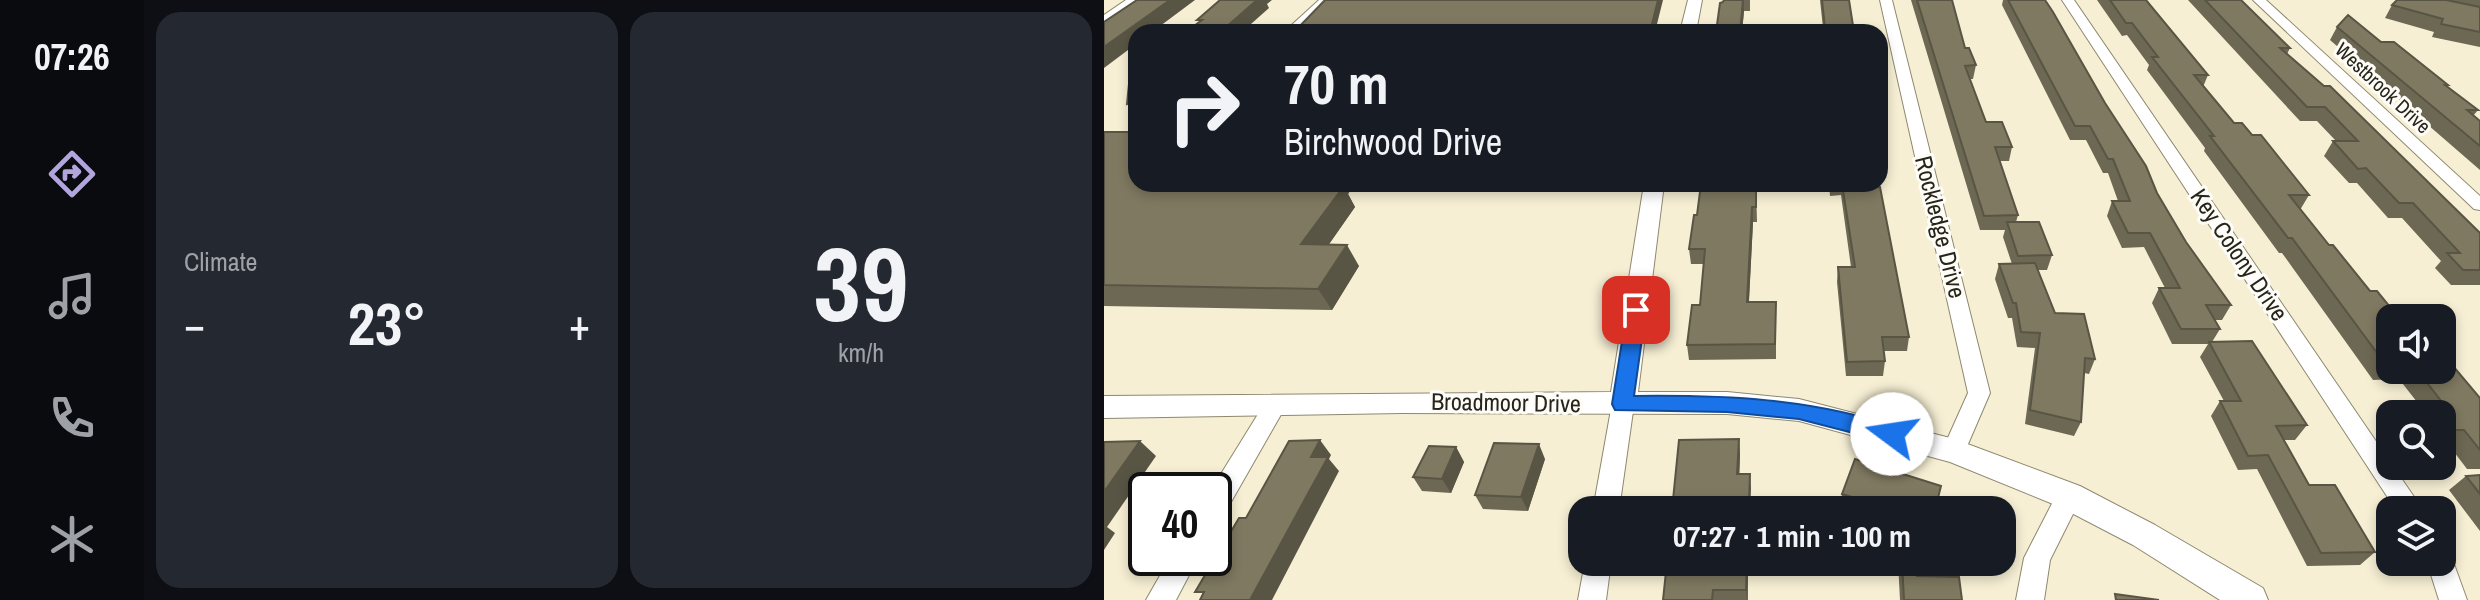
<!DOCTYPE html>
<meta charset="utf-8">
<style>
:root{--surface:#171b24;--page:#242831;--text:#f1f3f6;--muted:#9ea1a6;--accent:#b2a5dd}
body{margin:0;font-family:"Archivo Narrow",sans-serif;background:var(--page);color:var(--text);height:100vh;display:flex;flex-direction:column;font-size:30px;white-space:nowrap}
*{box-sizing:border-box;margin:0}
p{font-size:26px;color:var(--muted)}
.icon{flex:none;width:44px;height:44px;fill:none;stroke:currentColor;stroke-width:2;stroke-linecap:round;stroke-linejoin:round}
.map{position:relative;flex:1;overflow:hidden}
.panel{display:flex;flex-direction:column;gap:12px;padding:12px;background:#0d0f14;width:960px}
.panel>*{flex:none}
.guide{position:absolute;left:24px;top:24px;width:760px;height:168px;border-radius:24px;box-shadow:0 4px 12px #0003;background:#171b24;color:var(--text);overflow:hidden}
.buttons{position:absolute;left:1272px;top:304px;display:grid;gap:16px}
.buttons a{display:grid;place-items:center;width:80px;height:80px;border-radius:16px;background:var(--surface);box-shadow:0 4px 12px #0003;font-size:40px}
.speed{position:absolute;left:24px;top:472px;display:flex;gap:16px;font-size:40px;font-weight:700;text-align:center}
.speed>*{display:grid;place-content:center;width:104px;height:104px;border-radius:50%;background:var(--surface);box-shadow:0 4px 12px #0003;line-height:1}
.speed .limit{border:4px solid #111;border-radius:12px;background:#fff;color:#111}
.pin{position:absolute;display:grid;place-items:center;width:68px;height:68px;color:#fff;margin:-34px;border-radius:16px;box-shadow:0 4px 12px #0006}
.me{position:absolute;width:88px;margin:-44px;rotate:284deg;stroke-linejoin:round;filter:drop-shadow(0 0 6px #0008)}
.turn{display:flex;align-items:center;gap:28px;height:168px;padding:0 24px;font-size:36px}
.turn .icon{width:104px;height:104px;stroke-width:2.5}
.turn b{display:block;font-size:56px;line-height:68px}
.big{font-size:60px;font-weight:800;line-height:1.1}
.panel .widget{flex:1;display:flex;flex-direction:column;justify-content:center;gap:12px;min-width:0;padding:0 28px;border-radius:24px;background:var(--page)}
.panel .dial{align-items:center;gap:0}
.dial b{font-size:104px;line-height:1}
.heat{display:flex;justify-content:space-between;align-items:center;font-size:44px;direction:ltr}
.panel .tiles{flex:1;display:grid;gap:12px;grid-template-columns:repeat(2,1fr)}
.trip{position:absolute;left:464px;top:496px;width:448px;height:80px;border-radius:24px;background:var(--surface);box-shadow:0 4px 12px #0003;font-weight:800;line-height:80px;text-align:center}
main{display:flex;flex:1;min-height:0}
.menu{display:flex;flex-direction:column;width:144px;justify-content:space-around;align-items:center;background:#090b0e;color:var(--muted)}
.menu .icon{width:56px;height:56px}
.menu .on{color:var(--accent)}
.menu b{font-size:36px;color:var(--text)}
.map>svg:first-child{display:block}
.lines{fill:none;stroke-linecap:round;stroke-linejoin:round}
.minor-casing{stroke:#8e886f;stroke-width:2}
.tertiary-casing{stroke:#8e886f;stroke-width:2}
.minor{fill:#fff;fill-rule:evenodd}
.tertiary{fill:#fff;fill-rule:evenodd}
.wall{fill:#6d6853}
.shaded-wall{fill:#595544}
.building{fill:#7f7961;stroke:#595544;stroke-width:2}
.route{fill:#1a73e8;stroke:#114b97;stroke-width:2}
.labels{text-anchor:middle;stroke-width:6;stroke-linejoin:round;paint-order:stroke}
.far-street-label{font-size:20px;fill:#27251b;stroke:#fefcf7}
.street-label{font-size:24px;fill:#27251b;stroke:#fefcf7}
</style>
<main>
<nav class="menu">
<b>07:26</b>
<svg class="icon on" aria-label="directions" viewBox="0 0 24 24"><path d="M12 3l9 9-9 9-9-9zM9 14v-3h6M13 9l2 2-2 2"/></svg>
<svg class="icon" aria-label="music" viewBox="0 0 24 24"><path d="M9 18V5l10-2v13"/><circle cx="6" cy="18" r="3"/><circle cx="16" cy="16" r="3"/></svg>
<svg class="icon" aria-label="phone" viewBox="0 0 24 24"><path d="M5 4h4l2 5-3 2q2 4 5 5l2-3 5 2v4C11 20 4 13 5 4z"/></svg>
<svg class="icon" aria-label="climate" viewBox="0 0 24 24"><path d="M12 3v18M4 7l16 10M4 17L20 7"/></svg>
</nav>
<section class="panel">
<div class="tiles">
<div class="widget"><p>Climate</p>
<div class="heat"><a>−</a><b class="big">23°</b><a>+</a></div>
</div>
<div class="widget dial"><b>39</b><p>km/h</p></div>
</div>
</section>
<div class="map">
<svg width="1376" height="600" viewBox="0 0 1376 600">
<rect width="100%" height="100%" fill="#f6efd4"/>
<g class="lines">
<g class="minor-casing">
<path id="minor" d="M22 0H36L0 25V15Z
M215 0H228L194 32H180Z
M776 0H788L886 393 858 458 850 461 842 458 838 451 864 393Z
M958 0H970L1319 510H1292Z
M1149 0H1162L1376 196V210L1370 209Z
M172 395 180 398 183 404 119 516 110 520V490H107L164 398Z
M519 395 527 398 530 404 515 510H489L508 404 511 398Z
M965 485 974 488 978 496 946 560 940 600H912L920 558 956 488Z
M1338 550 1346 553 1363 600H1335L1323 562H1338Z
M66 558H94L72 600H42Z
M481 562H507L502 600H474Z"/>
</g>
<g class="tertiary-casing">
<path id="tertiary" d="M584 0H598L592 32H576Z
M540 184H560L534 392H623L695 399 850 439 976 486 1051 525 1159 588 1164 600H1116L1029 545 954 506 846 462 695 421 623 414 298 413 0 418V396L507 392Z"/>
</g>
<use href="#minor" class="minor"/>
<use href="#tertiary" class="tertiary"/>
</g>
<path class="wall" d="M620 0H646V11H640L638 32H612Z
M716 0H745L750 32 719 28Z
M807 0H848L861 48 872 65 869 79H866L882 122 908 147 905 161H895L914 215 912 222 948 255 943 270H934L951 313 991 359 985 374 980 373 977 422 970 436 921 424 931 348 913 347 908 318H904L891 279 895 264H908L899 237 901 230H876Z
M899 0H941L1082 242 1127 305 1118 320H1111L1116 329 1108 342 1203 425 1191 440H1180L1205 485 1271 552 1256 565 1203 566 1153 469 1134 470 1107 416 1116 401H1120L1096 357 1104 344H1068L1048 303 1055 288H1061L1040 247 1018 248 1003 216 1008 201H1014L1004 173H999L982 140H966L898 5Z
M993 0H1042L1104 75 1099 87 1130 123 1148 135 1205 195 1196 210 1286 318V370H1338L1376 398V469H1363L1344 444H1338V414H1298L1309 403 1313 402 1295 379 1269 380 1178 253H1175L1100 151 1101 148 1043 70 1045 65 1023 35 1018 36Z
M1084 0H1137L1186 48 1183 54 1376 233V285H1347L1331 268 1337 261 1298 218H1284L1253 183H1245L1220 156 1229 141H1232L1213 121H1196Z
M1293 0H1376V47L1328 37 1330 32 1281 18 1288 5Z
M1233 27 1277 42 1344 85 1343 86 1374 110 1369 116 1376 121V170L1226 40Z
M0 132 32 184H248L249 186 244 194 251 207 224 245 255 266 228 310 0 306Z
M652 184 653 222H649L645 302H672V359L585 360 583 345 596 305 600 264H587L585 249 593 215Z
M725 184H765L805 337 803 351H780L781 361 779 376H742L733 282 734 267H747L737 195 726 196Z
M635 439 636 454 635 474H646V510H568Z
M352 447 360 462 347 493 318 491 309 477Z
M441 459 424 511 379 509 371 495Z
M1376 475V531L1345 490 1362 476Z
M738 494 831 510H744L736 507Z
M794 562H817L813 576 858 600H796Z
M644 571V600H559Z"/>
<path class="shaded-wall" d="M66 0H91L48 32H32V44L0 68V47Z
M153 0H168L163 4 165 8 138 32H123L121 28Z
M554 0H559L551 32H517Z
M639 0 640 11 638 32H636Z
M32 100V117L23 104Z
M225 184H248L249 186 244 194 251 207 210 266 197 244Z
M648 207 649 222 644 317 643 302Z
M243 245 255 266 228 310 214 289Z
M635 439 636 454 635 488 633 474Z
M216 440 227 455 225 459 235 471 168 600H146L207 457Z
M36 441 52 456 3 527 11 533 0 550V492Z
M435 444 441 459 424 511 417 497Z
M352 447 360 462 347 493 338 479Z
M646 474 647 488 646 510 645 502Z
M644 562V571L643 600 642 590Z"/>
<path class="building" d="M33 0H66L0 47V22Z
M116 0H153L121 28H116L111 32H82L98 20H93Z
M221 0H554L547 28 517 32H190Z
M620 0H639L636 32H612L616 3 619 2Z
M718 0H745L750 32H711V28H721Z
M813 0H848L861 48H865L872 65 861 66 882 122H898L908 147H891L914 215 880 216Z
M904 0H941L949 12 1001 103 1042 166 1053 193 1082 242 1127 305H1102L1116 329H1077L1055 288H1076L1046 233H1024L1008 201H1026L1009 159H1004L986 126H971Z
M1006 0H1042L1104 75H1090L1130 123H1138L1148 135H1157L1205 195H1185L1225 245H1229L1266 291H1273L1295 318H1286V365H1282L1188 238H1184L1106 136H1110L1048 57H1054L1028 23H1022Z
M1101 0H1137L1186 48H1176L1220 86H1226L1376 233V270H1359L1343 253H1356L1309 203H1295L1262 168 1254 169 1229 141H1254L1221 107H1203Z
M1293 0H1342L1376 7V32L1337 24 1339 19 1288 5Z
M1244 15 1277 42H1290L1344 85H1341L1374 110H1363L1376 121V146L1233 27Z
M32 70V100L23 104 26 74Z
M0 132H32V146L30 148H32V184H225L224 186H240L197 244 243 245 214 289 0 285Z
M597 184H652V207H648L643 302H672L671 344 583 345 588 305H596L601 249H585L590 215H593Z
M738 184H765L766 187H776L805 337H778L781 361 743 362 734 267H751Z
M903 222H935L948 255 914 256Z
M931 263 951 313 980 314 991 359 981 358 977 422 926 410 936 333 917 332 912 303H909L895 264Z
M1148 341 1203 425 1172 426 1205 485H1231L1271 552 1217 553 1164 455 1144 456 1116 401H1137L1105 342Z
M1338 353 1376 398V450L1360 430H1338V414H1318L1309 403 1338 402 1313 370H1338Z
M635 439 633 474H646L645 502 612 503 611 510H568L575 440Z
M216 440 207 457H224L146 600H96L100 592H91L135 518H142L185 441Z
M36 441 0 492V442Z
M390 443 435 444 417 497 371 495Z
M325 446 352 447 338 479 309 477Z
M751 459 837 486 831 510H760L763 502 738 494Z
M1376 475V494L1362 476Z
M563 562H643L642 590H609L608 600H559Z
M798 562H817L813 576 855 577 858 600H800Z
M1011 594 1055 600H1012Z"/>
<path class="route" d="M532 303 542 310 530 396C621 395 708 398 795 428L799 434 795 441 788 443 695 419 623 412 511 410 508 404 523 310Z"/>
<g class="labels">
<g class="far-street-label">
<text transform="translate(1279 88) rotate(43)" y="7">Westbrook Drive</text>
</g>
<g class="street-label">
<text transform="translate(836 227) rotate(76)" y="8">Rockledge Drive</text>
<text transform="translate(1135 255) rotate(56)" y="8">Key Colony Drive</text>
<text transform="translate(402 403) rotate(1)" y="8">Broadmoor Drive</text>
</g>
</g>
</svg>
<div class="buttons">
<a><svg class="icon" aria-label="sound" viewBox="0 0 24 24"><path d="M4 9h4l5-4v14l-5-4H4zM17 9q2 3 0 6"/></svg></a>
<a><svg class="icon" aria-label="search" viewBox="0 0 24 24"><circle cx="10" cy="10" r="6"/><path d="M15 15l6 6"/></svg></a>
<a><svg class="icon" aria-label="layers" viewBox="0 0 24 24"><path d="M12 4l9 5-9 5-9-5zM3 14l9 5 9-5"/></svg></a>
</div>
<div class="speed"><div class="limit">40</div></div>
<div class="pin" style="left:532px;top:310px;background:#d93025"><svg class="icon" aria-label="arrive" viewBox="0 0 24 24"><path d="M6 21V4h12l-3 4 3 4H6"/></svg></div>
<svg class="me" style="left:788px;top:434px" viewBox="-20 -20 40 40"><circle r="19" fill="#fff"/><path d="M0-13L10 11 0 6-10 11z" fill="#1a73e8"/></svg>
<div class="trip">07:27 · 1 min · 100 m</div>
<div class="guide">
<div class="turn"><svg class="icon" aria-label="right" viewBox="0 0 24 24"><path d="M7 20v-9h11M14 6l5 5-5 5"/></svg><div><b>70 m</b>Birchwood Drive</div></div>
</div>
</div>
</main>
